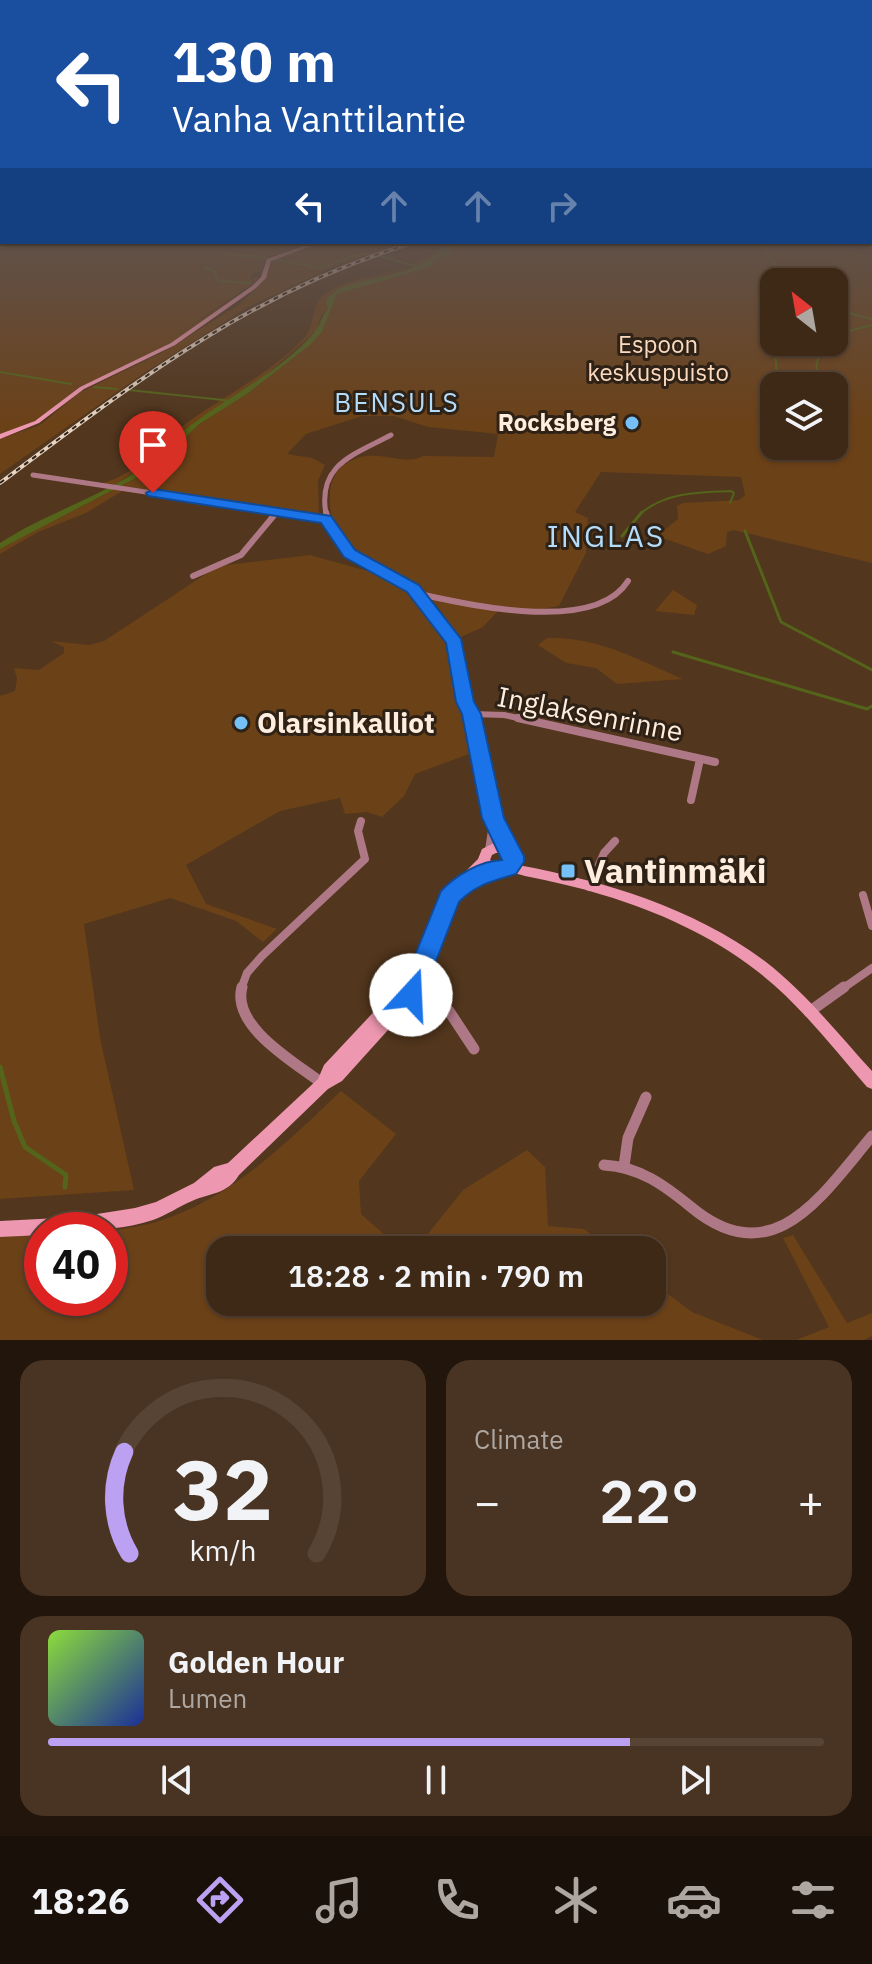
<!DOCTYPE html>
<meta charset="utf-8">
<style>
:root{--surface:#3e2816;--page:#493423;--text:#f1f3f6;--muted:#ada6a1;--line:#574435;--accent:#bca0f2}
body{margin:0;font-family:"IBM Plex Sans",sans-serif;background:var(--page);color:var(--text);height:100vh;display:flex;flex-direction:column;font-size:30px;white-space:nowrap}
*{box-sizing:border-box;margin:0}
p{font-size:26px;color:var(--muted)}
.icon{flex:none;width:44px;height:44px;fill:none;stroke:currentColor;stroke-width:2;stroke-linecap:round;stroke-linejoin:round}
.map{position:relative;height:1340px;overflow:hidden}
.sheet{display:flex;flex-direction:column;gap:20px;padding:20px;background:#22160c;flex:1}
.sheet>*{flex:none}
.guide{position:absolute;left:0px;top:0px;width:872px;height:244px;box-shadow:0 2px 6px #0004,0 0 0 2px var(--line);background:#1a4fa0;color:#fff;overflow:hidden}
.needle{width:52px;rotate:329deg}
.buttons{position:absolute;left:760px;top:268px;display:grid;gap:16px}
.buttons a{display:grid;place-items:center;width:88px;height:88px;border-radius:16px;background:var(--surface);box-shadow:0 2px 6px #0004,0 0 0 2px var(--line);font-size:40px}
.speed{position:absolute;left:24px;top:1212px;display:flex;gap:16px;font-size:40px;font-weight:700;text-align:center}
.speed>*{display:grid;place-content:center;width:104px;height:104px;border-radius:50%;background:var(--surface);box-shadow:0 2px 6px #0004,0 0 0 2px var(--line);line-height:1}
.speed .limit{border:12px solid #d22;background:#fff;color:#111}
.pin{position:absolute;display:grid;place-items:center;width:68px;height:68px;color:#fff;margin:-82px -34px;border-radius:50% 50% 50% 0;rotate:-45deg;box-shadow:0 0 8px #0007}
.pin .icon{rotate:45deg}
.me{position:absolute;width:88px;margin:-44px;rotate:20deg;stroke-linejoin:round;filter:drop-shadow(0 0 6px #0008)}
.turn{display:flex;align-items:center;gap:28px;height:168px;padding:0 40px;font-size:36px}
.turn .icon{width:104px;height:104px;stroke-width:2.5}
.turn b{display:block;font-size:56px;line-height:68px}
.lanes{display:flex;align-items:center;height:76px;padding:0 40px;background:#0003;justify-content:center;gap:40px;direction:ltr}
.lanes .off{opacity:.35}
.big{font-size:60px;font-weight:600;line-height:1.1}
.sheet .widget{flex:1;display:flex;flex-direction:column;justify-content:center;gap:12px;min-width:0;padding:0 28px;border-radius:24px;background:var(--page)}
.sheet .dial{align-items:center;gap:0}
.dial svg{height:208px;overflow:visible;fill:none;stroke:var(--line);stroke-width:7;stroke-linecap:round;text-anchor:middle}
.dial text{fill:var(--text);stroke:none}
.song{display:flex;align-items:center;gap:24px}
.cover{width:96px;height:96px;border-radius:12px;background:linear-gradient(135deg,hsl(90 70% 55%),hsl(230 70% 35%))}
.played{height:8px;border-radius:4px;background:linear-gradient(90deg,var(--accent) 75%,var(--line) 75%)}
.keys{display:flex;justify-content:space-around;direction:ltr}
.heat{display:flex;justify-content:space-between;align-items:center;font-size:44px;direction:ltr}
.sheet .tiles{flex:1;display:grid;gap:20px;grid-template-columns:1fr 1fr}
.widget:last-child{grid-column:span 2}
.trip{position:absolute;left:206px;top:1236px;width:460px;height:80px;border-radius:24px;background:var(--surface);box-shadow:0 2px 6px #0004,0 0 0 2px var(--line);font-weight:600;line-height:80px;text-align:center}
.tab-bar{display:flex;height:128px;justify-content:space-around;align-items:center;background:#191009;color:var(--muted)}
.tab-bar .icon{width:56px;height:56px}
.tab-bar .active{color:var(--accent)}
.tab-bar b{font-size:36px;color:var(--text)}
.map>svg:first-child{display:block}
.green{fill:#6b4118;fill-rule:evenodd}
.water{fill:#54641a}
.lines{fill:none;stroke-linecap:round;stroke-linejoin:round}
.stream-far2{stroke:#54641a;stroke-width:2}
.stream-far1{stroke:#54641a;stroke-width:3}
.stream{stroke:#54641a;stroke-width:5}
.street-far3{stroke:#af7887;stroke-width:5}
.street-far2{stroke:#af7887;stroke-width:6}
.street-far1{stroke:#af7887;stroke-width:8}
.street{stroke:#af7887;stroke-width:11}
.secondary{fill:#ee97b0;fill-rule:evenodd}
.rail-casing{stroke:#e7d4c3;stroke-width:4}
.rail{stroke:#2e2116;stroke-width:2;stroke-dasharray:5;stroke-linecap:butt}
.route{fill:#1a73e8;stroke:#114b97;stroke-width:2}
.poi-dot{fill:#75c0f6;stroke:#2e2116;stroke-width:3}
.labels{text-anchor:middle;stroke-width:6;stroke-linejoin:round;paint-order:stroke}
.far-park-label{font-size:24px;fill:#fbdabf;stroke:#2e2116}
.far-poi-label{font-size:24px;font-weight:bold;fill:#ffedde;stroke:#2e2116;text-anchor:end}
.far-neighbourhood-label{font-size:26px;letter-spacing:2px;fill:#b3dbfa;stroke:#2e2116}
.street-label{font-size:28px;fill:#ffedde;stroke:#2e2116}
.poi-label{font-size:28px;font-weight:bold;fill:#ffedde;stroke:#2e2116;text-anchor:start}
.neighbourhood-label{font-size:30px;letter-spacing:2px;fill:#b3dbfa;stroke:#2e2116}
.near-poi-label{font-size:34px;font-weight:bold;fill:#ffedde;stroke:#2e2116;text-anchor:start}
</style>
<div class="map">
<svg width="872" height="1340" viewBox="0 0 872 1340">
<rect width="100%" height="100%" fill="#52361d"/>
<path class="green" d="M0 239 2 242H310L266 259 261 272H253L250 280 260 275 255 282 172 338 245 291 188 333 153 354 79 387 42 418 0 435Z
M323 242H410L332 267 246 308 144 373 0 474V439L40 425 79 393 159 354 239 305 263 282 269 264 274 259Z
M463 242H827L832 246 872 250V563L733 530 727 532 726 546 708 554 657 536 678 519 677 506 683 503 739 500 745 495 741 477 601 472 575 512 588 518 586 553 559 606 537 610H499L483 627 459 638C448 623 436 600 421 589 384 560 326 556 330 494 330 482 336 469 347 463 376 445 402 468 423 456L494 457 498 434 428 427 394 416H362L306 434 287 454 312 458 325 465 318 481 319 514 129 487 86 513 38 532 0 554V549L153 469 198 425 247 394 310 345 322 332 337 294 430 267 438 257 453 253 450 246ZM774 282H834V342H774ZM774 386H834V446H774Z
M443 248C412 283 345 273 326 301L328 309 321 316 316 331 257 383 195 422 152 461 124 479 113 486 98 484C135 477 157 445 187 423 225 395 270 374 304 338 317 324 309 305 326 293 350 277 386 275 413 267V264Z
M310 555 382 575 410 592 455 653 469 754 415 774 404 796 382 817 367 812 345 814 340 798 280 811 186 865 206 904 277 929 263 942 236 921 170 898 84 924 100 1038 134 1190 0 1199V696L15 691 17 679 14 668 39 670 64 653V647L51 641 89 645 104 641 218 566Z
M673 590 697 605 694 615 655 611Z
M547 638C597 636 639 660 683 679L617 684 596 668 566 663 538 645Z
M341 1091 396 1134 359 1181 361 1214 402 1250H220V1302H652V1282L692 1312 763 1340H0V1237L42 1234V1298H110V1231C126 1228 144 1226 159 1221 233 1197 286 1143 341 1091Z
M527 1150 545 1167 548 1226 584 1229 611 1250H415L463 1190Z
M793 1235 847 1323 872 1313V1336L864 1340H796L829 1327 783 1238Z"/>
<path class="water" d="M447 242H453L450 246 454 253 438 257 430 267 337 294 322 332 310 345 247 394 198 425 153 469 0 549V543C40 517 85 502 125 479 150 464 168 443 191 425 232 394 278 373 313 334 320 326 321 317 328 309L326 301C345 271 414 287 447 242Z"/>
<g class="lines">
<path class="stream-far2" d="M759 242 789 282
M228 254 267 258
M376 255 422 268
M274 259 315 267
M204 267 215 272 219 281 251 283
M319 268 361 254H371
M834 309 872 319
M834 335 872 325
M774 337 777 376 782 386
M0 372 71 384
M822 386C812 368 816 356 830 342
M94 387 117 389
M129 390 233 401
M640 514C666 492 699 492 731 491L734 493 730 503"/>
<path class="stream-far1" d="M745 531 781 622 872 670
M622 536 642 512
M673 652 867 709 872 706"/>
<path class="stream" d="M0 1067 14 1121 25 1147 66 1175 65 1187"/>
<path class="street-far3" d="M33 475 292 514
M326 514C317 464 354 455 391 435"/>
<path class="street-far2" d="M279 512 326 519
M326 512C334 561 391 565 421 595 456 631 455 652 465 696 467 705 472 712 473 720
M193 576 241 555 276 513
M419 594C470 605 595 634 628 581
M472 714 504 715 527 720"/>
<path class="street-far1" d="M473 718 493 818 508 850
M518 718 715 762
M691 800 700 759
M489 850 493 824
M589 887 604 853 615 841
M863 895 872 926
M413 986 418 989
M241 989 247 973 262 956 365 859 358 831 361 821
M842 989 872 968"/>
<path class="street" d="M242 987C231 1027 296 1063 323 1084
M415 987 449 1011 474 1049
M809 1012 844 987
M604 1165C640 1167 664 1185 691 1207 773 1275 822 1195 872 1136
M624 1166 628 1138 646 1097"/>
<path class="secondary" d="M315 242H322L271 261 266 278 256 288 175 345 84 389 39 423 0 439V434L35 421 80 387 171 343 252 286 261 277 267 259Z
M494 843 508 845 520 859 518 865C605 881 694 908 766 962 806 993 838 1034 872 1071V1089L867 1087C832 1047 799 1003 757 971 712 936 657 911 603 895 577 887 551 881 525 876 520 875 513 872 507 873 496 874 494 875 484 869L454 900 416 999 342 1081 328 1089 239 1175C228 1194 210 1193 192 1201 178 1207 167 1215 153 1220 116 1232 80 1230 42 1230V1235L0 1237V1221L78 1217 135 1208 156 1202 194 1183 214 1167 228 1163 318 1079 324 1065 398 986 409 981 436 912 444 893 478 859 482 849ZM496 853H501L508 860 502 865H497L490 860 492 855Z"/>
<g class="rail-casing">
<path id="rail" d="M0 483C135 382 251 291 416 242"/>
</g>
<use href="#rail" class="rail"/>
</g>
<linearGradient id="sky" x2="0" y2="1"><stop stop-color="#2d1e10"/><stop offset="0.55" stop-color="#60524c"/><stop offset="1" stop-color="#60524c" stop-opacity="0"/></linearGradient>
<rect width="872" height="422" fill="url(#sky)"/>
<path class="route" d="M153 489 331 516 355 550 419 585 461 639 474 702 481 714 504 818 524 856V862L516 874C494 881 476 884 459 902L420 1002 411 1006 402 1002 399 995 441 891C456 875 480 861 502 860L482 818 462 714 456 702 446 643 407 592 344 557 321 523 148 496 146 493Z"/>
<g class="poi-dot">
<circle cx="632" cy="423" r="8"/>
<circle cx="241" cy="723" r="8"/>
<rect x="560" y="863" width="16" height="16" rx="4"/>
</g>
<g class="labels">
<g class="far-park-label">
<text x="658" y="353">Espoon<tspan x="658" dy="28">keskuspuisto</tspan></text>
</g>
<g class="far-poi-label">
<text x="616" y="431">Rocksberg</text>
</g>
<g class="far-neighbourhood-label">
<text x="397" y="412">BENSULS</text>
</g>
<g class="street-label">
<text transform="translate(590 714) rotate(11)" y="10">Inglaksenrinne</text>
</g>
<g class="poi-label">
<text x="257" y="733">Olarsinkalliot</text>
</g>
<g class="neighbourhood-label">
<text x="606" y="547">INGLAS</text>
</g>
<g class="near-poi-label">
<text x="584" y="883">Vantinmäki</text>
</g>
</g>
</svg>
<div class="buttons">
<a><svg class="needle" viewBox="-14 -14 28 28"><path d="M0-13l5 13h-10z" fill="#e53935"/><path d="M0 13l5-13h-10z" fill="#ada6a1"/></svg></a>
<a><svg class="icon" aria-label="layers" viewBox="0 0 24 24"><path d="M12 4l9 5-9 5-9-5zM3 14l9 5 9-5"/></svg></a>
</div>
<div class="speed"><div class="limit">40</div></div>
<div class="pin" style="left:153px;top:493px;background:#d93025"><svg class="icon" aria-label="arrive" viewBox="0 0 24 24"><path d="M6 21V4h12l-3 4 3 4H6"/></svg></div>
<svg class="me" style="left:411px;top:995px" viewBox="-20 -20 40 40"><circle r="19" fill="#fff"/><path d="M0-13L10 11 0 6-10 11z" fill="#1a73e8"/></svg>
<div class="trip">18:28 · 2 min · 790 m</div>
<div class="guide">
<div class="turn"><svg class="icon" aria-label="left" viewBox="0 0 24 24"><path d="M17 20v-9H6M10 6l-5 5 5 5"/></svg><div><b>130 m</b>Vanha Vanttilantie</div></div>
<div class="lanes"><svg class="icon" aria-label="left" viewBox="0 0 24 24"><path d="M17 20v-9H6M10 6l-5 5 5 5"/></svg><svg class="icon off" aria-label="ahead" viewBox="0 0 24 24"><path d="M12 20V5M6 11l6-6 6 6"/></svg><svg class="icon off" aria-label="ahead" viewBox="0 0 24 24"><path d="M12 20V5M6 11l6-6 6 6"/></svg><svg class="icon off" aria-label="right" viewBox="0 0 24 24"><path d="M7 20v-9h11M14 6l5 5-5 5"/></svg></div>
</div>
</div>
<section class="sheet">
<div class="tiles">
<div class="widget dial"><svg viewBox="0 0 100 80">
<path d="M14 69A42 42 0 1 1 86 69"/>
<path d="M14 69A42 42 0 0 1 12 30" stroke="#bca0f2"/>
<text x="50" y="56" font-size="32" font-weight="700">32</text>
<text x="50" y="72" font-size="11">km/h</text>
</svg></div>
<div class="widget"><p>Climate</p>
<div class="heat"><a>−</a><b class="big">22°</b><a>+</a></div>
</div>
<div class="widget">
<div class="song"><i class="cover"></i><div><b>Golden Hour</b><p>Lumen</p></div></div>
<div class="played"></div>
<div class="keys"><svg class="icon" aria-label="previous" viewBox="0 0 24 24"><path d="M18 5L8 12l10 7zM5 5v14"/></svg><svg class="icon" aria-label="pause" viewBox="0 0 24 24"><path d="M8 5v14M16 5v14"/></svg><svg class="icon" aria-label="next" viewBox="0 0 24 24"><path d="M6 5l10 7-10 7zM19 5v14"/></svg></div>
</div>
</div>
</section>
<nav class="tab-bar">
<b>18:26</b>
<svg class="icon active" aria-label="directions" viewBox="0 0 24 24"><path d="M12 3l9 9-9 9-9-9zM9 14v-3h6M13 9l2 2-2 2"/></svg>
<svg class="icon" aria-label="music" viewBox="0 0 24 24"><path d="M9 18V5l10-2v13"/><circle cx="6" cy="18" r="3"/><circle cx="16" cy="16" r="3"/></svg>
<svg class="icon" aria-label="phone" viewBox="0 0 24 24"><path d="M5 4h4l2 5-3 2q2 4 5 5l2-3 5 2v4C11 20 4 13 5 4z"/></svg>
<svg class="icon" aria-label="climate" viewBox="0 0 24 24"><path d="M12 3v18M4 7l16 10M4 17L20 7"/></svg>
<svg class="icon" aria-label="car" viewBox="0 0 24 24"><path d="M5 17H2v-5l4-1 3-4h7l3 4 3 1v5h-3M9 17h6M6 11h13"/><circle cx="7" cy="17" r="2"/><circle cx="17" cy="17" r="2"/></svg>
<svg class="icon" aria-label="filters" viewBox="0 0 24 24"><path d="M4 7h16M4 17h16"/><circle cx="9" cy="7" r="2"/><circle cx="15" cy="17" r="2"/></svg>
</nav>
